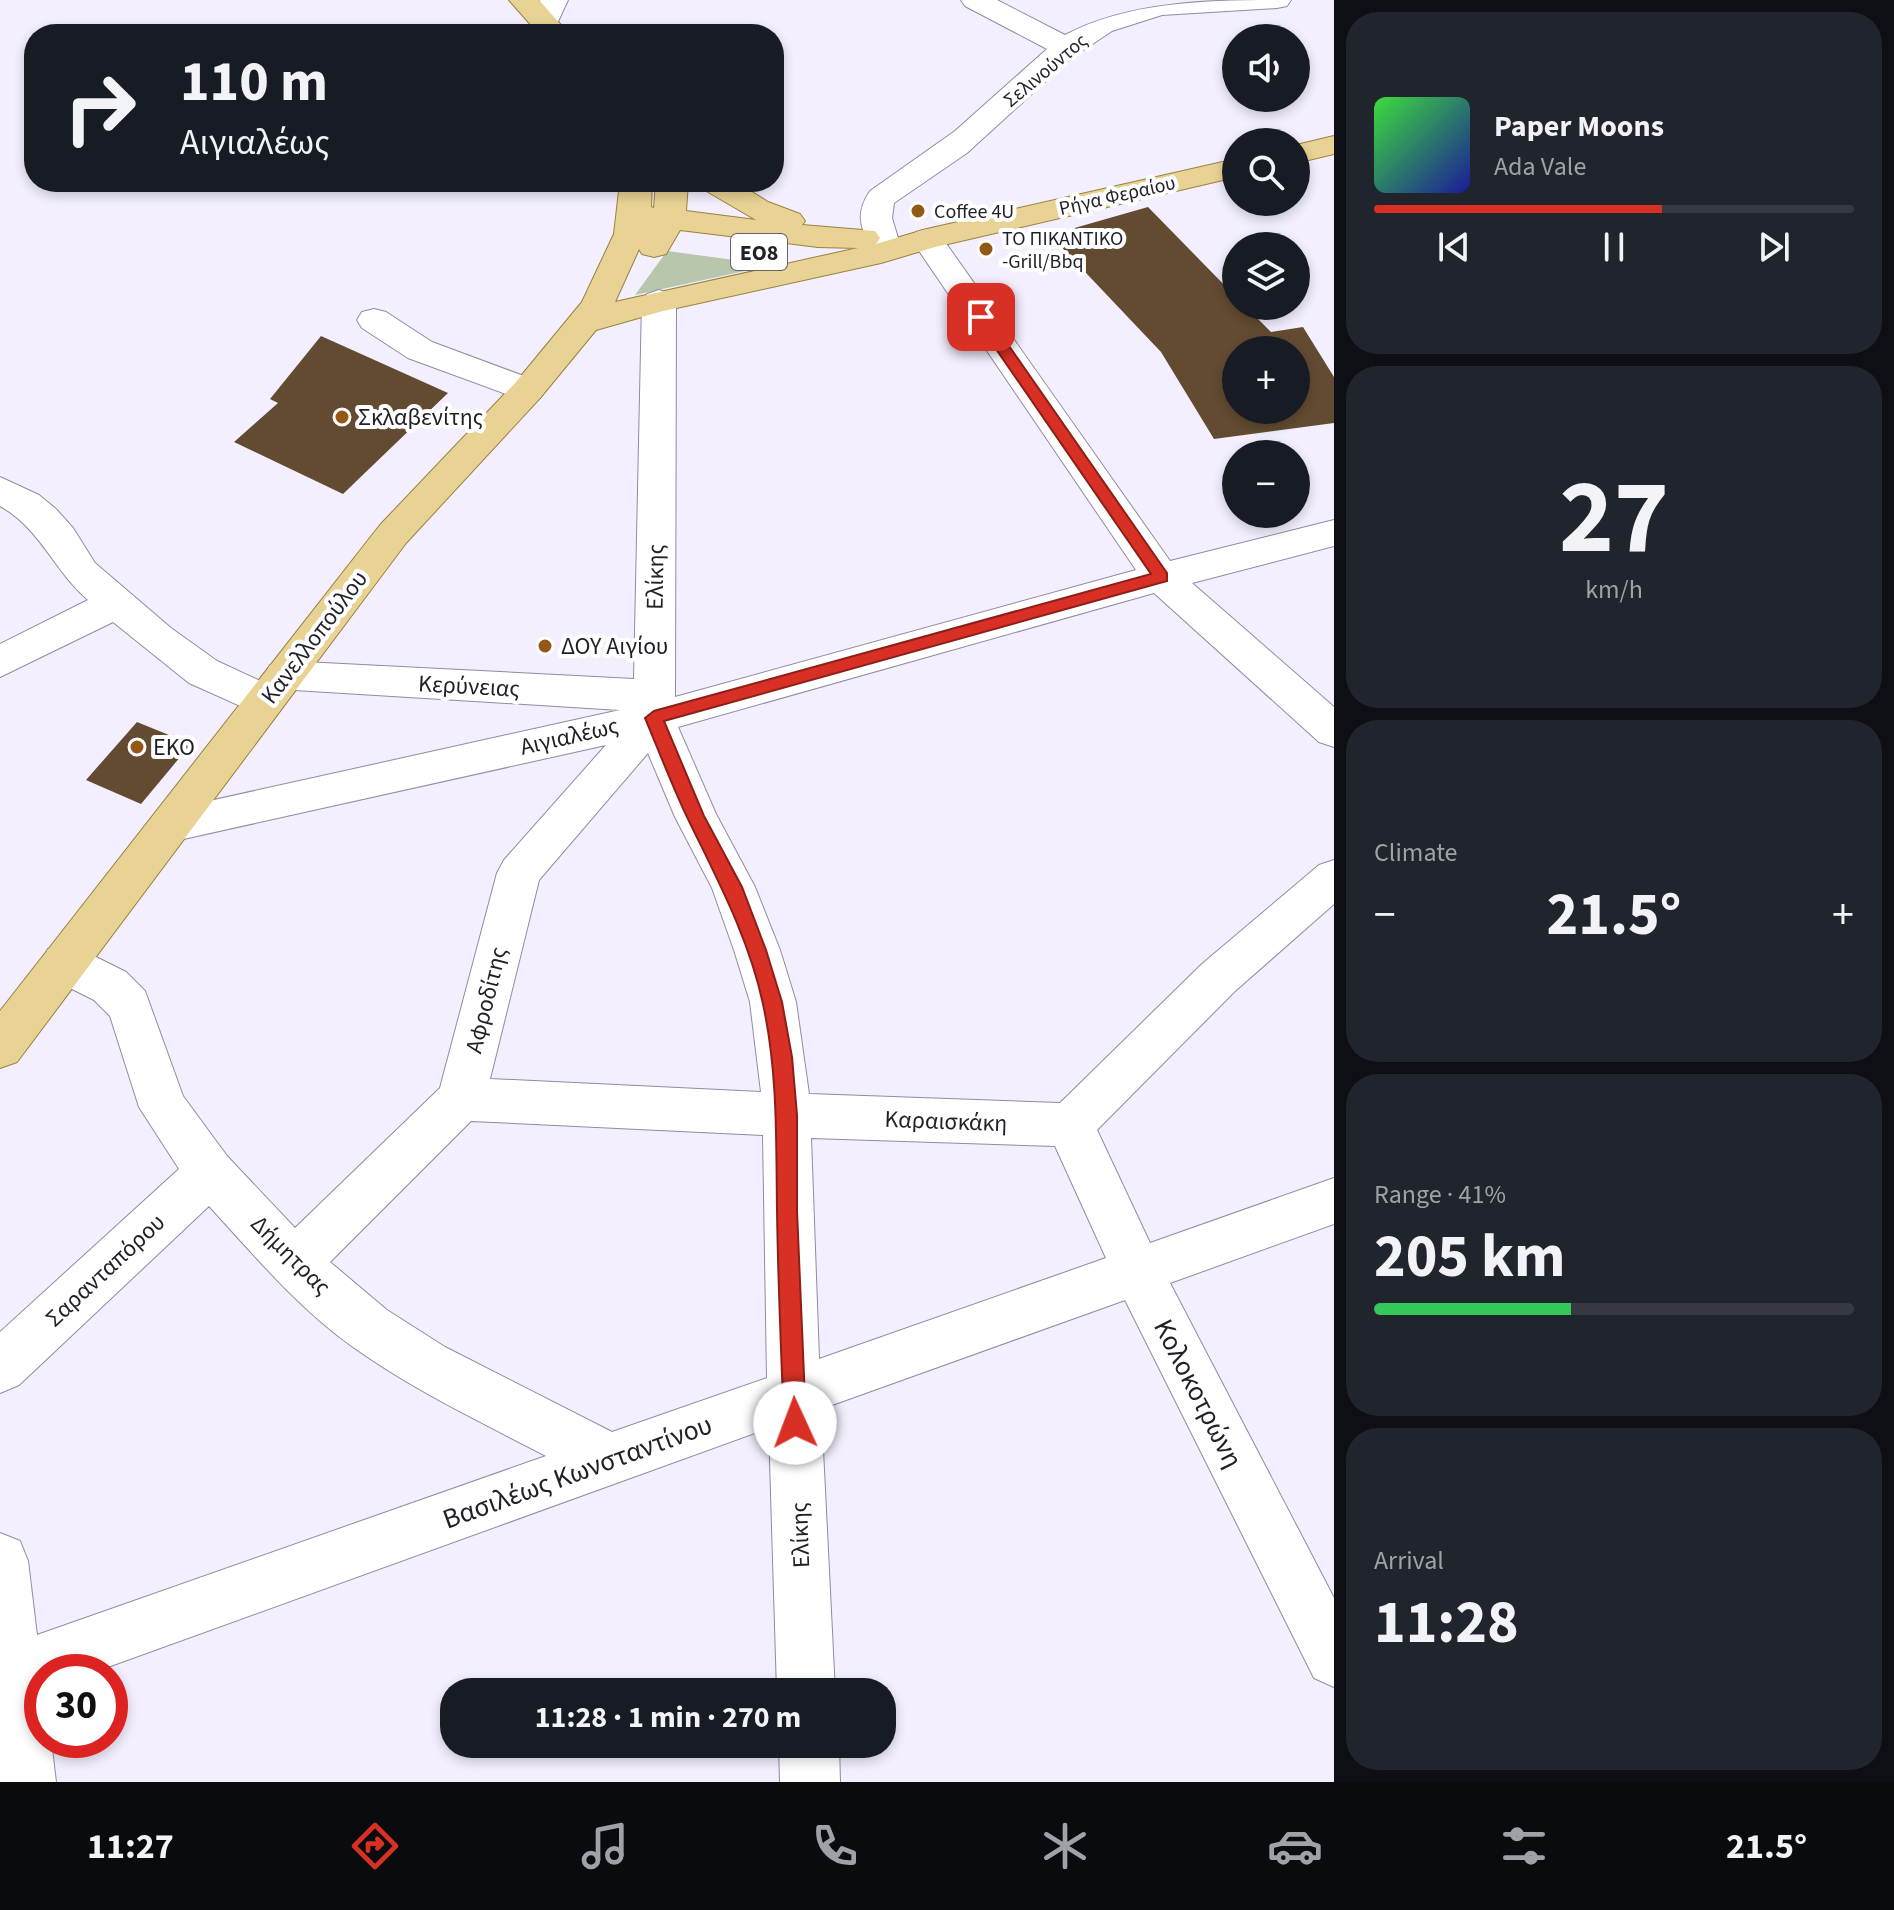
<!DOCTYPE html>
<meta charset="utf-8">
<style>
:root{--surface:#171b24;--page:#20242c;--text:#f1f3f6;--muted:#9ea1a6;--line:#363941;--accent:#d93025}
body{margin:0;font-family:"Source Sans 3",sans-serif;background:var(--page);color:var(--text);height:100vh;display:flex;flex-direction:column;font-size:30px;white-space:nowrap}
*{box-sizing:border-box;margin:0}
p{font-size:26px;color:var(--muted)}
.icon{flex:none;width:44px;height:44px;fill:none;stroke:currentColor;stroke-width:2;stroke-linecap:round;stroke-linejoin:round}
.map{position:relative;flex:1;overflow:hidden}
.sheet{display:flex;flex-direction:column;gap:12px;padding:12px;background:#0d0f14;width:560px}
.sheet>*{flex:none}
.hud{position:absolute;left:24px;top:24px;width:760px;height:168px;border-radius:32px;box-shadow:0 4px 12px #0003;background:#171b24;color:var(--text);overflow:hidden}
.tools{position:absolute;left:1222px;top:24px;display:grid;gap:16px}
.tools a{display:grid;place-items:center;width:88px;height:88px;border-radius:50%;background:var(--surface);box-shadow:0 4px 12px #0003;font-size:40px}
.speed{position:absolute;left:24px;top:1654px;display:flex;gap:16px;font-size:40px;font-weight:700;text-align:center}
.speed>*{display:grid;place-content:center;width:104px;height:104px;border-radius:50%;background:var(--surface);box-shadow:0 4px 12px #0003;line-height:1}
.speed .limit{border:12px solid #d22;background:#fff;color:#111}
.pin{position:absolute;display:grid;place-items:center;width:68px;height:68px;color:#fff;margin:-34px;border-radius:16px;box-shadow:0 4px 12px #0006}
.me{position:absolute;width:88px;margin:-44px;rotate:358deg;stroke-linejoin:round;filter:drop-shadow(0 0 6px #0008)}
.turn{display:flex;align-items:center;gap:28px;height:168px;padding:0 24px;font-size:36px}
.turn .icon{width:104px;height:104px;stroke-width:2.5}
.turn b{display:block;font-size:56px;line-height:68px}
.big{font-size:60px;font-weight:700;line-height:1.1}
.sheet .card{flex:1;display:flex;flex-direction:column;justify-content:center;gap:12px;min-width:0;padding:0 28px;border-radius:32px;background:var(--page)}
.sheet .dial{align-items:center;gap:0}
.dial b{font-size:104px;line-height:1}
.song{display:flex;align-items:center;gap:24px}
.cover{width:96px;height:96px;border-radius:12px;background:linear-gradient(135deg,hsl(120 70% 55%),hsl(240 70% 35%))}
.played{height:8px;border-radius:4px;background:linear-gradient(90deg,var(--accent) 60%,var(--line) 60%)}
.keys{display:flex;justify-content:space-around;direction:ltr}
.heat{display:flex;justify-content:space-between;align-items:center;font-size:44px;direction:ltr}
.charge{height:12px;border-radius:6px;background:linear-gradient(90deg,#34c759 41%,var(--line) 0)}
.trip{position:absolute;left:440px;top:1678px;width:456px;height:80px;border-radius:32px;background:var(--surface);box-shadow:0 4px 12px #0003;font-weight:700;line-height:80px;text-align:center}
.tab-bar{display:flex;height:128px;justify-content:space-around;align-items:center;background:#090b0e;color:var(--muted)}
.tab-bar .icon{width:56px;height:56px}
.tab-bar .current{color:var(--accent)}
.tab-bar b{font-size:36px;color:var(--text)}
main{display:flex;flex:1;min-height:0}
.map>svg:first-child{display:block}
.green{fill:#b8c6ac}
.building{fill:#624b31;fill-rule:evenodd}
.lines{fill:none;stroke-linecap:round;stroke-linejoin:round}
.minor-casing{stroke:#928aa2;stroke-width:2}
.major-casing{stroke:#9a813f;stroke-width:2}
.minor{fill:#fff;fill-rule:evenodd}
.major{fill:#e9d394;fill-rule:evenodd}
.route{fill:#d93025;stroke:#8d1f18;stroke-width:2}
.poi-dot{fill:#935816;stroke:#fff;stroke-width:3}
.labels{text-anchor:middle;stroke-width:8;stroke-linejoin:round;paint-order:stroke}
.far-street-label{font-size:20px;fill:#221f28;stroke:#fff}
.far-poi-label{font-size:20px;fill:#221f28;stroke:#fff;text-anchor:start}
.shield{fill:#fff;stroke:#646268;stroke-width:2}
.shield-label{font-size:22px;font-weight:bold;fill:#221f28}
.poi-label{font-size:24px;fill:#221f28;stroke:#fff;text-anchor:start}
.street-label{font-size:24px;fill:#221f28;stroke:#fff}
.near-street-label{font-size:28px;fill:#221f28;stroke:#fff}
</style>
<main>
<div class="map">
<svg width="1334" height="1782" viewBox="0 0 1334 1782">
<rect width="100%" height="100%" fill="#f3effe"/>
<path class="green" d="M667 251 772 265 635 295Z"/>
<path class="building" d="M1148 207 1236 297V306H1245L1271 332 1303 327 1334 377V423L1214 439 1161 352 1050 235ZM1236 350H1296V410H1236Z
M321 336 448 393 343 494 234 442 278 403 270 399Z
M137 722 191 744 141 804 86 780Z"/>
<g class="lines">
<g class="minor-casing">
<path id="minor" d="M540 0H568L555 28 545 31 535 28 531 22Z
M961 0H997L1065 35C1131 0 1214 0 1291 0L1287 6 1277 8 1162 15 1112 31 1070 59 967 153 894 203 892 218 898 238 893 245 882 248 871 245C858 226 857 210 870 191L955 131 1047 49 965 6Z
M927 229 938 232 1170 561 1334 520V546L1192 583 1334 707V747L1319 742 1154 593 678 727 716 814 755 887 780 950 796 1002 809 1094 1060 1103 1202 964 1319 865 1334 860V904L1234 992 1097 1130 1150 1243 1334 1178V1224L1170 1283 1334 1598V1687L1314 1678 1125 1300 821 1409 835 1692H777L769 1428 94 1672H42V1740H51L56 1782H0V1533L20 1541 28 1561 37 1635 546 1456C481 1422 413 1390 353 1347 298 1308 254 1255 209 1206L19 1385 0 1393V1332L179 1169 139 1107 110 1016 94 1000 48 977 41 963 48 949 64 944 80 949 126 972 145 991 183 1096 227 1156 295 1228 440 1088 497 873 504 860 606 745 170 842 155 837 149 825 155 813 620 710 278 689 285 701 279 712 265 717 189 683 113 622 0 677V644L88 600C54 571 41 529 0 506V477L39 495 56 509 73 528 95 563 171 628 217 661 269 685 264 676 270 665 284 661 634 679 642 301 647 294 659 290 671 294 676 301 675 697 1136 570 911 239 916 232ZM648 753 675 817 712 888 734 950 750 1002 761 1092 490 1079 539 880ZM471 1121 763 1135 767 1378 612 1432 445 1347 387 1310 330 1262ZM811 1138 1055 1146 1106 1258 819 1359Z
M374 309 386 312 432 342 540 382 546 390 540 398 528 402 408 358 362 328 357 320 362 312Z
M779 1744H839L840 1782H780Z"/>
</g>
<g class="major-casing">
<path id="major" d="M509 0H539L569 34H539Z
M1334 136V154L1296 163V145Z
M1236 159V177L935 247 881 263 663 311 596 330 540 398 406 543 17 1062 0 1068V1011L380 525 516 382 582 302 614 234 620 182H652L651 207 654 208 656 182H688L686 211 756 220 703 189 698 182H736L768 202 800 214 805 221 802 225 875 231 880 238 876 244 927 229ZM680 230 818 247 858 248 615 302 639 249 642 254 654 257 666 254Z"/>
</g>
<use href="#minor" class="minor"/>
<use href="#major" class="major"/>
</g>
<path class="route" d="M981 312 986 313 1167 573V581L664 721 704 816 742 887 766 950 782 1002 792 1057 797 1115V1211L806 1423 803 1431 795 1434 787 1431 784 1423C781 1352 778 1281 777 1210 776 1141 778 1073 763 1004 749 938 717 879 688 819 672 786 659 751 645 718L654 711 1151 574 976 320V313Z"/>
<g class="poi-dot">
<circle cx="918" cy="211" r="8"/>
<circle cx="986" cy="249" r="8"/>
<circle cx="342" cy="417" r="8"/>
<circle cx="545" cy="646" r="8"/>
<circle cx="137" cy="747" r="8"/>
</g>
<g class="labels">
<g class="far-street-label">
<text transform="translate(1045 70) rotate(-40)" y="7">Σελινούντος</text>
<text transform="translate(1117 195) rotate(-13)" y="7">Ρήγα Φεραίου</text>
</g>
<g class="far-poi-label">
<text x="934" y="218">Coffee 4U</text>
<text x="1002" y="245">ΤΟ ΠΙΚΑΝΤΙΚΟ<tspan x="1002" dy="23">-Grill/Bbq</tspan></text>
</g>
<rect class="shield" x="731" y="234" width="56" height="36" rx="6"/>
<g class="shield-label">
<text x="759" y="260">ΕΟ8</text>
</g>
<g class="poi-label">
<text x="358" y="425">Σκλαβενίτης</text>
<text x="561" y="654">ΔΟΥ Αιγίου</text>
<text x="153" y="755">EKO</text>
</g>
<g class="street-label">
<text transform="translate(655 577) rotate(-89)" y="8">Ελίκης</text>
<text transform="translate(314 637) rotate(-53)" y="8">Κανελλοπούλου</text>
<text transform="translate(469 686) rotate(3)" y="8">Κερύνειας</text>
<text transform="translate(569 736) rotate(-13)" y="8">Αιγιαλέως</text>
<text transform="translate(486 1000) rotate(-76)" y="8">Αφροδίτης</text>
<text transform="translate(946 1121) rotate(2)" y="8">Καραισκάκη</text>
<text transform="translate(291 1255) rotate(45)" y="8">Δήμητρας</text>
<text transform="translate(105 1270) rotate(-43)" y="8">Σαρανταπόρου</text>
<text transform="translate(800 1535) rotate(-92)" y="8">Ελίκης</text>
</g>
<g class="near-street-label">
<text transform="translate(1199 1393) rotate(63)" y="10">Κολοκοτρώνη</text>
<text transform="translate(577 1471) rotate(-20)" y="10">Βασιλέως Κωνσταντίνου</text>
</g>
</g>
</svg>
<div class="tools">
<a><svg class="icon" aria-label="sound" viewBox="0 0 24 24"><path d="M4 9h4l5-4v14l-5-4H4zM17 9q2 3 0 6"/></svg></a>
<a><svg class="icon" aria-label="search" viewBox="0 0 24 24"><circle cx="10" cy="10" r="6"/><path d="M15 15l6 6"/></svg></a>
<a><svg class="icon" aria-label="layers" viewBox="0 0 24 24"><path d="M12 4l9 5-9 5-9-5zM3 14l9 5 9-5"/></svg></a>
<a>+</a>
<a>−</a>
</div>
<div class="speed"><div class="limit">30</div></div>
<div class="pin" style="left:981px;top:317px;background:#d93025"><svg class="icon" aria-label="arrive" viewBox="0 0 24 24"><path d="M6 21V4h12l-3 4 3 4H6"/></svg></div>
<svg class="me" style="left:795px;top:1423px" viewBox="-20 -20 40 40"><circle r="19" fill="#fff"/><path d="M0-13L10 11 0 6-10 11z" fill="#d93025"/></svg>
<div class="trip">11:28 · 1 min · 270 m</div>
<div class="hud">
<div class="turn"><svg class="icon" aria-label="right" viewBox="0 0 24 24"><path d="M7 20v-9h11M14 6l5 5-5 5"/></svg><div><b>110 m</b>Αιγιαλέως</div></div>
</div>
</div>
<section class="sheet">
<div class="card">
<div class="song"><i class="cover"></i><div><b>Paper Moons</b><p>Ada Vale</p></div></div>
<div class="played"></div>
<div class="keys"><svg class="icon" aria-label="previous" viewBox="0 0 24 24"><path d="M18 5L8 12l10 7zM5 5v14"/></svg><svg class="icon" aria-label="pause" viewBox="0 0 24 24"><path d="M8 5v14M16 5v14"/></svg><svg class="icon" aria-label="next" viewBox="0 0 24 24"><path d="M6 5l10 7-10 7zM19 5v14"/></svg></div>
</div>
<div class="card dial"><b>27</b><p>km/h</p></div>
<div class="card"><p>Climate</p>
<div class="heat"><a>−</a><b class="big">21.5°</b><a>+</a></div>
</div>
<div class="card"><p>Range · 41%</p><b class="big">205 km</b><div class="charge"></div></div>
<div class="card"><p>Arrival</p><b class="big">11:28</b></div>
</section>
</main>
<nav class="tab-bar">
<b>11:27</b>
<svg class="icon current" aria-label="directions" viewBox="0 0 24 24"><path d="M12 3l9 9-9 9-9-9zM9 14v-3h6M13 9l2 2-2 2"/></svg>
<svg class="icon" aria-label="music" viewBox="0 0 24 24"><path d="M9 18V5l10-2v13"/><circle cx="6" cy="18" r="3"/><circle cx="16" cy="16" r="3"/></svg>
<svg class="icon" aria-label="phone" viewBox="0 0 24 24"><path d="M5 4h4l2 5-3 2q2 4 5 5l2-3 5 2v4C11 20 4 13 5 4z"/></svg>
<svg class="icon" aria-label="climate" viewBox="0 0 24 24"><path d="M12 3v18M4 7l16 10M4 17L20 7"/></svg>
<svg class="icon" aria-label="car" viewBox="0 0 24 24"><path d="M5 17H2v-5l4-1 3-4h7l3 4 3 1v5h-3M9 17h6M6 11h13"/><circle cx="7" cy="17" r="2"/><circle cx="17" cy="17" r="2"/></svg>
<svg class="icon" aria-label="filters" viewBox="0 0 24 24"><path d="M4 7h16M4 17h16"/><circle cx="9" cy="7" r="2"/><circle cx="15" cy="17" r="2"/></svg>
<b>21.5°</b>
</nav>
